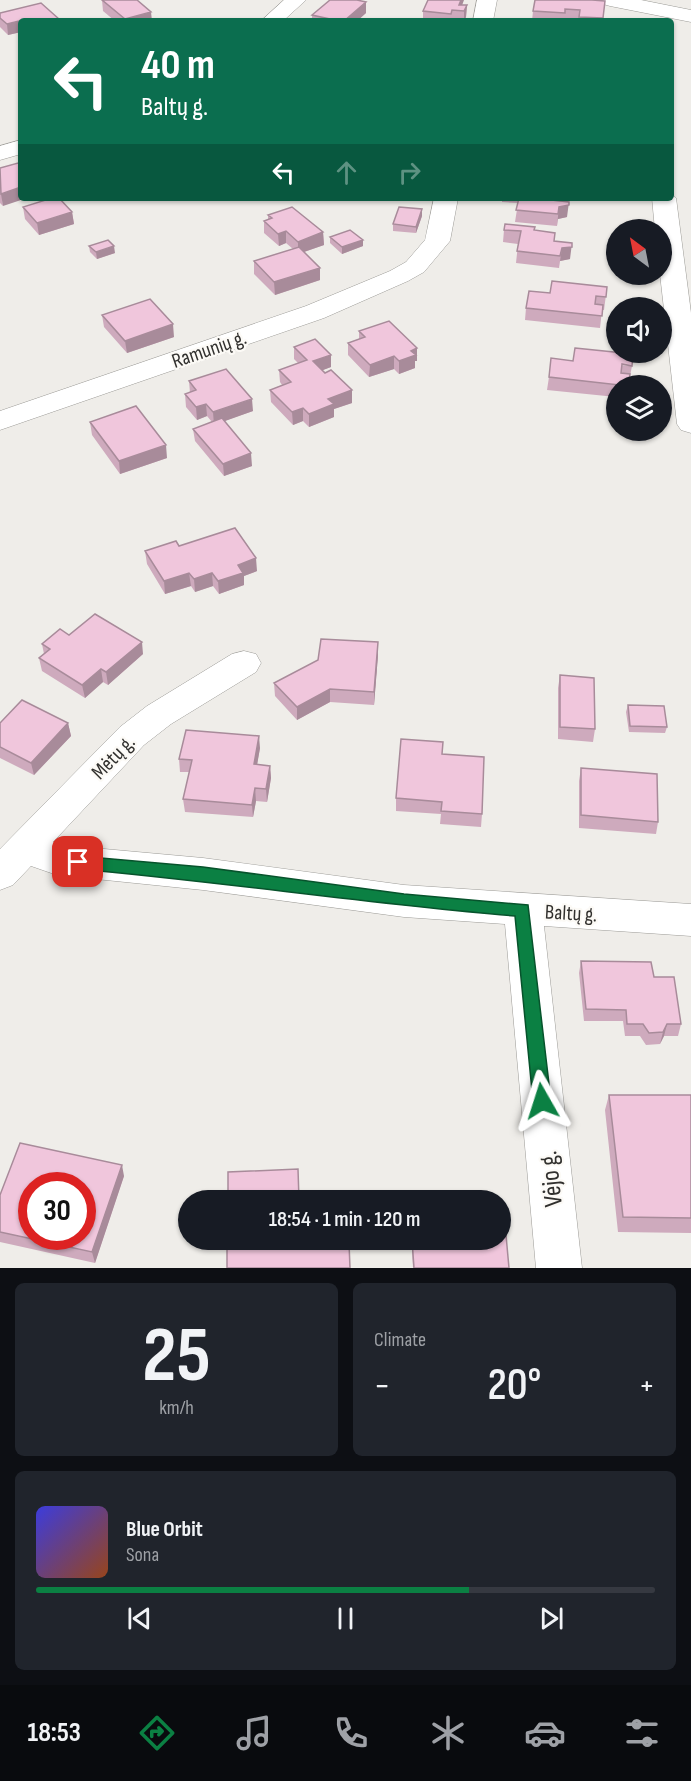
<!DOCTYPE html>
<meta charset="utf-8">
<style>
:root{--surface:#171b24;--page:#20242c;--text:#f1f3f6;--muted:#9ea1a6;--line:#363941;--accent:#0b8043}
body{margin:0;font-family:"Sofia Sans Condensed",sans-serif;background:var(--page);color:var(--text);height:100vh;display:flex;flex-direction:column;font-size:22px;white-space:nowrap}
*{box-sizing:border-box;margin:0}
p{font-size:20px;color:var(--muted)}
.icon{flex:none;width:33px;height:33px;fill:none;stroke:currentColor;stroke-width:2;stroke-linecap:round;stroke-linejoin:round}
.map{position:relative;height:1268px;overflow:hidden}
.side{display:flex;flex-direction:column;gap:15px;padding:15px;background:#0d0f14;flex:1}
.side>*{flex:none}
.guide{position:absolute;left:18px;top:18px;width:656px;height:183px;border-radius:6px;box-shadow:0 2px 4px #0004;background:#0b6e4f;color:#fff;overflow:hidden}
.needle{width:39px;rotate:328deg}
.buttons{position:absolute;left:606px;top:219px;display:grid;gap:12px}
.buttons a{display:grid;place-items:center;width:66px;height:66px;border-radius:50%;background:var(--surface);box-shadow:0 2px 4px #0004;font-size:30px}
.speed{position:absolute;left:18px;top:1172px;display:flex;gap:12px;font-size:30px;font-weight:700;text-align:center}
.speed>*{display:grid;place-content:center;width:78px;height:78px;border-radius:50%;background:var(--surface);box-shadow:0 2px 4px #0004;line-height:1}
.speed .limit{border:9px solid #d22;background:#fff;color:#111}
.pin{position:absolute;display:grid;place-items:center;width:51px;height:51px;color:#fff;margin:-26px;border-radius:12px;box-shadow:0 3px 9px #0006}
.me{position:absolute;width:66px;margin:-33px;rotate:354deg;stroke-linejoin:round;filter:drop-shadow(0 0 4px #0008)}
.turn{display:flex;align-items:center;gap:21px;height:126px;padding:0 24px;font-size:27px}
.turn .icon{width:78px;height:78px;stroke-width:2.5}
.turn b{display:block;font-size:42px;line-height:51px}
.lanes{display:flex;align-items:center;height:57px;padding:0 24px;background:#0003;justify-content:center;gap:30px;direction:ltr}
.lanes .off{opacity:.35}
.big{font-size:45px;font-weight:600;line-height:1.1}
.side .widget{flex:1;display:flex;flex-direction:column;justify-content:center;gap:9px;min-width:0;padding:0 21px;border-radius:9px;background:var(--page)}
.side .dial{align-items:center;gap:0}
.dial b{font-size:78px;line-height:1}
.song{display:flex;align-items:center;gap:18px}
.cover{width:72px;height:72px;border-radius:9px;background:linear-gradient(135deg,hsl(240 70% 55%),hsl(20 70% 35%))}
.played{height:6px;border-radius:3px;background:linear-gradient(90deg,var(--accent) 70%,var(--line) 70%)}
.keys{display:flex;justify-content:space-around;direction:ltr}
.heat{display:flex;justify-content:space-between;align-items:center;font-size:33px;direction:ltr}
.side .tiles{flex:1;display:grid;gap:15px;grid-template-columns:1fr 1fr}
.widget:last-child{grid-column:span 2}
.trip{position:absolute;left:178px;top:1190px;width:333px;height:60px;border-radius:30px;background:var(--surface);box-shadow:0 2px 4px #0004;font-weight:600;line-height:60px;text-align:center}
.menu{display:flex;height:96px;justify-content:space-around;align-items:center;background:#090b0e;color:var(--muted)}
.menu .icon{width:42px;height:42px}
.menu .on{color:var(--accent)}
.menu b{font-size:27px;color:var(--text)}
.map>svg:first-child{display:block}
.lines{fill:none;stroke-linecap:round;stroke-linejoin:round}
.minor-casing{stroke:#9c9b97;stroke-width:1}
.minor{fill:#fff;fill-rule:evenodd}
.wall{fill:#ceaabd}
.shaded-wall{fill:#a88b9a}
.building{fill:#f0c6dc;stroke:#a88b9a;stroke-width:1.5;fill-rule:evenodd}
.route{fill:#0b8043;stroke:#07532c;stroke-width:1.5}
.labels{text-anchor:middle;stroke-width:4.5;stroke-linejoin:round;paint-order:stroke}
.street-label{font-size:21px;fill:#31302e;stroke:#fcfaf6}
.near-street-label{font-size:26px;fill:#31302e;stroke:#fcfaf6}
</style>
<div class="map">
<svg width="691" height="1268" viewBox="0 0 691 1268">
<rect width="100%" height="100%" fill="#efede9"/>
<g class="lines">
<g class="minor-casing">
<path id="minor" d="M284 0H306L283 21H261Z
M477 0H497L493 21H473Z
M600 0H641L691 10V22L610 6 603 4Z
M21 140V154L0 160V146Z
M670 192 676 198 691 313V433L681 430 677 424 660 274 662 230H655L652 198H670Z
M434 198H458L450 241 424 272 408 281 324 318 0 430V411L306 306 390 271 406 262 425 240Z
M244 651 256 654 261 663 256 672 171 724 144 745 53 842 60 845 203 858 404 885 691 904V936L544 926 582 1268H536L505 924 404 917 203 890 57 875 31 866 13 885 0 890V849L120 727 147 706 232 654Z"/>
</g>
<use href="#minor" class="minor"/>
</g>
<path class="wall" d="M102 0 152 21H115L103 11Z
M605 1 603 21 564 20V21H532L533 11Z
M462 5H467L466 17 464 21H423V11Z
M0 13 59 21H21V32L8 35 0 27Z
M366 13 357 21H312V15Z
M0 168 3 206 0 203Z
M502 198H553L552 200 567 217 558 219 557 226 515 222 518 203 502 202Z
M23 207 72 212 74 224 39 235 25 219Z
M268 215 323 232 324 245 304 252 320 280 275 295 254 274V261L293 249 286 243 279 246 264 233V221L268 220Z
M422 216 416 233 393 231V224Z
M504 230 534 231 554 241 570 259 560 261 559 268 516 263 518 244 503 242Z
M330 237 363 240V246L342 254 330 243Z
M89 246 115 253 97 259 90 252Z
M607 287 604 310H602L600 328 525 320 526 308 550 293Z
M102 315 174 337 127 353 104 327Z
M359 331 417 361H415V368L399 374 394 369 369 377 348 355V343L359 339Z
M294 347 331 367 322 370 352 390V403L334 409V417L309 427 303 421 293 425 271 402 270 390 282 385 280 382 279 370 298 363 294 359Z
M573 361 632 366 628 386H616V397L547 390 549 377Z
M189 381 253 411 224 421 252 466 224 476 195 441 193 429 212 422 207 416 197 420 186 407 185 394 190 393Z
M90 422 167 458 120 474 92 435Z
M179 546 257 571 244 576V585L219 594 213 586 195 592 191 586 165 594 147 564 145 551Z
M69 635 143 654 108 685 103 682 85 698 42 671 39 658 44 654 42 644Z
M378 655 374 705 330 702 297 720 275 696 274 683Z
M560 675 595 729 593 742 558 739V688Z
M628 705 667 727 665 733 629 732 626 712Z
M0 723H68L71 736 34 775 0 758Z
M260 748 257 764 270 766 271 778 267 802 256 801 253 817 185 812 183 799 190 772H180L179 759Z
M442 754 482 814 481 827 440 824 441 814 396 811V798Z
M581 768 658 822 656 834 579 828V781Z
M581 961 654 977 681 1024 678 1036H664L660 1044 646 1045 640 1036H625L623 1021H584L579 973Z
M609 1095H691V1233L618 1232 605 1110Z
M124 1176 95 1263 0 1242V1195Z
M433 1239H501L509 1268H413L412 1251V1240Z"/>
<path class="shaded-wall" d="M461 0H464L460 11 459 5Z
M366 2V13L357 21H344Z
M467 5 466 17 464 21V11Z
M151 12 152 21H125V19Z
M23 20V21H21V32L8 35 7 24Z
M21 187V198H27L3 206 1 194Z
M569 202 567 217 558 219 557 226 559 207Z
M422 209V216L416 233V227Z
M72 212 74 224 39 235 37 223Z
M286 231V243L279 246 278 234Z
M323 232 324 245 298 254V242Z
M363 240V246L342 254V247Z
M572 243 570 259 560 261 559 268 562 248Z
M114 246 115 253 97 259 96 252Z
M320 268V280L275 295 274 282Z
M173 324 174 337 127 353 125 341Z
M417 348V361H415V368L399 374V361L411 351Z
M331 355V367L313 374V361Z
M394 356V369L369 377 370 365Z
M352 390V403L334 409V417L309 427V414L328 399Z
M252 399 253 411 214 425 213 412Z
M206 404 207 416 197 420 196 407Z
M303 408V421L293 425 292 412Z
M166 445 167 458 120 474 119 461Z
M251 453 252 466 224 476 223 464Z
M256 558 257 571 244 576V585L219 594 218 581 238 565Z
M189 573 191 586 165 594 164 581Z
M212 573 213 586 195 592 194 579Z
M142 642 143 654 108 685 106 672Z
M378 642V655L374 705V692Z
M101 669 103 682 85 698 82 685Z
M330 689V702L297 720V707Z
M68 723 71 736 34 775 31 763Z
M259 736 260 748 255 777 254 764Z
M270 766 271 778 267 802 266 789Z
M255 788 256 801 253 817 252 805Z
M667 1024 664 1036 660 1044 663 1032Z
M122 1165 124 1176 95 1263 92 1252Z"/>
<path class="building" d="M102 0H137L151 12 125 19Z
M330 0H357L366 2 344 21H339L312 15Z
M428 0H461L459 5H467L464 11 452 10 451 14 423 11Z
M535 0H592L605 1 603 18 579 17 580 10 565 9V13L533 11Z
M41 3 59 19 50 21H25L23 20 7 24 0 18V13Z
M18 163 21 166V187L1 194 0 168Z
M52 198H59L72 212 37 223 23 207Z
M519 198H552V200L569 202V205L559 207 558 214 516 210Z
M292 207 323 232 298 242 286 231 278 234 264 221 272 218 268 215Z
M399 207 422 209 416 227 393 224Z
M505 224 535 227 534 230 555 233 554 241 572 243V247L562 248 560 256 517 251 521 231 504 230Z
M350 230 363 240 342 247 330 237Z
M108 240 114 246 96 252 89 246Z
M299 247 320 268 274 282 254 261Z
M552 281 607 287 606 297 596 296 595 304 603 305 602 316 526 308 529 291 550 293Z
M150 299 173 324 125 341 102 315Z
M389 321 417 348 411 351 416 355 399 361 394 356 370 365 348 343 365 337 359 331Z
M315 339 331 355 313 361 325 373 331 370 352 390 328 399 334 404 309 414 303 408 292 412 270 390 291 382 279 370 307 360 294 347Z
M575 348 633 354 632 366 622 364 621 373 630 374 628 386 549 377 551 358 573 361Z
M226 369 252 399 213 412 206 404 196 407 185 394 196 390 189 381Z
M136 406 166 445 119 461 90 422Z
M222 418 251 453 223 464 193 429Z
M235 528 256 558 238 565 243 573 218 581 212 573 194 579 189 573 164 581 145 551 176 541 179 546Z
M95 614 142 642 106 672 101 669 82 685 39 658 50 649 42 644 60 629 69 635Z
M321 639 378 642 374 692 330 689 297 707 274 683 318 660Z
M560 675 594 678 595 729 560 727Z
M22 700 68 723 31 763 0 747V723Z
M628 705 664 706 667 727 630 726Z
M186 730 259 736 254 764 270 766 266 789 255 788 252 805 183 799 192 760 179 759Z
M401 739 443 742 442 754 484 757 482 814 441 811 442 802 396 798Z
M581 768 657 774 658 822 581 815Z
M581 961 651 962 654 977H674L681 1024H667L663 1032 649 1033 643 1024H627L626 1010 586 1009Z
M609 1095H691V1218L623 1217Z
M20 1143 122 1165 92 1252 0 1232V1195ZM32 1185H82V1236H32Z
M298 1169 299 1200H228V1172Z
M501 1213H504L509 1268H414L412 1240 435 1239H501Z
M227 1239H300V1244L349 1243 350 1268H227Z"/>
<path class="route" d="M78 856 203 867 404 894 528 905 551 1101 548 1107 542 1109 536 1107 533 1101 515 916C369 904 224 882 78 869L72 867 70 862 72 858Z"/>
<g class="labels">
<g class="street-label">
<text transform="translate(209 349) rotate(-19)" y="7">Ramunių g.</text>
<text transform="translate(113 757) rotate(-46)" y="7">Mėtų g.</text>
<text transform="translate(571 913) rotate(3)" y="7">Baltų g.</text>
</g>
<g class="near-street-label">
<text transform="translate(550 1179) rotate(-96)" y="9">Vėjo g.</text>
</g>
</g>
</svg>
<div class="buttons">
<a><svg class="needle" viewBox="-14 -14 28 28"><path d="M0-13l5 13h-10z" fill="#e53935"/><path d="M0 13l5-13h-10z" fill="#9ea1a6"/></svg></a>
<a><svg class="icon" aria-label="sound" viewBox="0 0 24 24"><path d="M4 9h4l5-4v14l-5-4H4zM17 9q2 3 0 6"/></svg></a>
<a><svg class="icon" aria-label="layers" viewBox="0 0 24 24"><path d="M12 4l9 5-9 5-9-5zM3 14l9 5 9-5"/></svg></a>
</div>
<div class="speed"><div class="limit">30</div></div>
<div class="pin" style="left:78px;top:862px;background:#d93025"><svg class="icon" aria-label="arrive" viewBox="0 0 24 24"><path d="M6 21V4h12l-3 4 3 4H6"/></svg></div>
<svg class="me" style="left:542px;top:1101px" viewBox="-20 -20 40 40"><path d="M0-17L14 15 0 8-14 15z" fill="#0b8043" stroke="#fff" stroke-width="4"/></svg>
<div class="trip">18:54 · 1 min · 120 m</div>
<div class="guide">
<div class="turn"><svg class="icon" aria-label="left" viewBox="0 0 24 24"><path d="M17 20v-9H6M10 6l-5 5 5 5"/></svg><div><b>40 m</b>Baltų g.</div></div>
<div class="lanes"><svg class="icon" aria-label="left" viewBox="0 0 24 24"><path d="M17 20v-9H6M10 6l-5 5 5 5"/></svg><svg class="icon off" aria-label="ahead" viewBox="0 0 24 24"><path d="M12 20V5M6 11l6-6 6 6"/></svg><svg class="icon off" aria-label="right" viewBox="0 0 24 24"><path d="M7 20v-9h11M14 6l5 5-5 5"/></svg></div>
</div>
</div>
<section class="side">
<div class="tiles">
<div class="widget dial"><b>25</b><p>km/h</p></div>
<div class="widget"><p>Climate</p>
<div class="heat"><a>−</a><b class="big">20°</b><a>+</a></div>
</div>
<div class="widget">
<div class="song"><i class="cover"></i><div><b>Blue Orbit</b><p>Sona</p></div></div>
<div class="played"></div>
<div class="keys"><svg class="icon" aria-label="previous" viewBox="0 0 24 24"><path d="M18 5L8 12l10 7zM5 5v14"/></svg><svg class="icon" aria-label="pause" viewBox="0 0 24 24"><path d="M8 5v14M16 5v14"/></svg><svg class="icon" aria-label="next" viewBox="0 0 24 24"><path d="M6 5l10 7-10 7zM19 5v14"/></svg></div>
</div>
</div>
</section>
<nav class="menu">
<b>18:53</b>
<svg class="icon on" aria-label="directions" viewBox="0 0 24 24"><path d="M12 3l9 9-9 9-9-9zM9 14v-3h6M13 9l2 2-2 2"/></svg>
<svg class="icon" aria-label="music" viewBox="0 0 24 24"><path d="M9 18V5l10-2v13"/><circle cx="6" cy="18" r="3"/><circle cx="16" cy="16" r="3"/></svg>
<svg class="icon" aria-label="phone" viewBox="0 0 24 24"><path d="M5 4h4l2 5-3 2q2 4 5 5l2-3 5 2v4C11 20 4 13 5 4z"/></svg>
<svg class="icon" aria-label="climate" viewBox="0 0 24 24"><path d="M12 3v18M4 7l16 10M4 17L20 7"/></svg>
<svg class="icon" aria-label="car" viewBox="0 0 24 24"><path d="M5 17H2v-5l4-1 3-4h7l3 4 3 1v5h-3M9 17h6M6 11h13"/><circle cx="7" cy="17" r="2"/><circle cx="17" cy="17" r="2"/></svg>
<svg class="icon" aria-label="filters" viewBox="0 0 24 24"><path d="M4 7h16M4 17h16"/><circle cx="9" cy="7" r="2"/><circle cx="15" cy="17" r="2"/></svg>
</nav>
